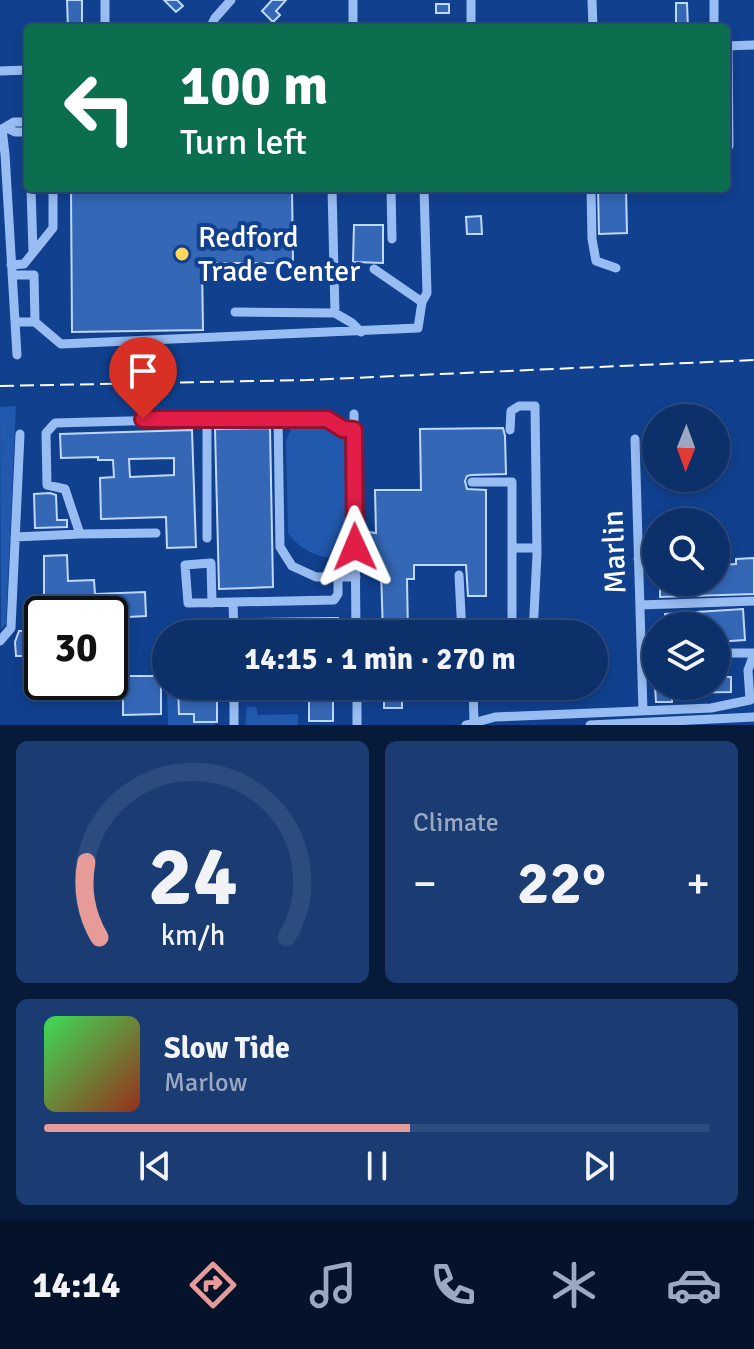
<!DOCTYPE html>
<meta charset="utf-8">
<style>
:root{--surface:#0c306a;--page:#1a3c72;--text:#f1f3f6;--muted:#9aa9c1;--line:#2c4b7e;--accent:#e69b98}
body{margin:0;font-family:Signika,sans-serif;background:var(--page);color:var(--text);height:100vh;display:flex;flex-direction:column;font-size:30px;white-space:nowrap}
*{box-sizing:border-box;margin:0}
p{font-size:26px;color:var(--muted)}
.icon{flex:none;width:44px;height:44px;fill:none;stroke:currentColor;stroke-width:2;stroke-linecap:round;stroke-linejoin:round}
.map{position:relative;height:725px;overflow:hidden}
.details{display:flex;flex-direction:column;gap:16px;padding:16px;background:#071a3a;flex:1}
.details>*{flex:none}
.hud{position:absolute;left:24px;top:24px;width:706px;height:168px;border-radius:8px;box-shadow:0 4px 12px #0003,0 0 0 2px var(--line);background:#0b6e4f;color:#fff;overflow:hidden}
.needle{width:52px;rotate:181deg}
.controls{position:absolute;left:642px;top:404px;display:grid;gap:16px}
.controls a{display:grid;place-items:center;width:88px;height:88px;border-radius:50%;background:var(--surface);box-shadow:0 4px 12px #0003,0 0 0 2px var(--line);font-size:40px}
.speed{position:absolute;left:24px;top:596px;display:flex;gap:16px;font-size:40px;font-weight:700;text-align:center}
.speed>*{display:grid;place-content:center;width:104px;height:104px;border-radius:50%;background:var(--surface);box-shadow:0 4px 12px #0003,0 0 0 2px var(--line);line-height:1}
.speed .limit{border:4px solid #111;border-radius:12px;background:#fff;color:#111}
.pin{position:absolute;display:grid;place-items:center;width:68px;height:68px;color:#fff;margin:-82px -34px;border-radius:50% 50% 50% 0;rotate:-45deg;box-shadow:0 0 8px #0007}
.pin .icon{rotate:45deg}
.me{position:absolute;width:88px;margin:-44px;rotate:359deg;stroke-linejoin:round;filter:drop-shadow(0 0 6px #0008)}
.turn{display:flex;align-items:center;gap:28px;height:168px;padding:0 24px;font-size:36px}
.turn .icon{width:104px;height:104px;stroke-width:2.5}
.turn b{display:block;font-size:56px;line-height:68px}
.big{font-size:60px;font-weight:700;line-height:1.1}
.details .tile{flex:1;display:flex;flex-direction:column;justify-content:center;gap:12px;min-width:0;padding:0 28px;border-radius:12px;background:var(--page)}
.details .dial{align-items:center;gap:0}
.dial svg{height:208px;overflow:visible;fill:none;stroke:var(--line);stroke-width:7;stroke-linecap:round;text-anchor:middle}
.dial text{fill:var(--text);stroke:none}
.song{display:flex;align-items:center;gap:24px}
.cover{width:96px;height:96px;border-radius:12px;background:linear-gradient(135deg,hsl(130 70% 55%),hsl(10 70% 35%))}
.played{height:8px;border-radius:4px;background:linear-gradient(90deg,var(--accent) 55%,var(--line) 55%)}
.keys{display:flex;justify-content:space-around;direction:ltr}
.heat{display:flex;justify-content:space-between;align-items:center;font-size:44px;direction:ltr}
.details .tiles{flex:1;display:grid;gap:16px;grid-template-columns:1fr 1fr}
.tile:last-child{grid-column:span 2}
.trip{position:absolute;left:152px;top:620px;width:456px;height:80px;border-radius:40px;background:var(--surface);box-shadow:0 4px 12px #0003,0 0 0 2px var(--line);font-weight:700;line-height:80px;text-align:center}
.menu{display:flex;height:128px;justify-content:space-around;align-items:center;background:#05132a;color:var(--muted)}
.menu .icon{width:56px;height:56px}
.menu .current{color:var(--accent)}
.menu b{font-size:36px;color:var(--text)}
.map>svg:first-child{display:block}
.green{fill:#2159ae}
.building{fill:#3467b6;stroke:#bfd8fd;stroke-width:2;fill-rule:evenodd}
.lines{fill:none;stroke-linecap:round;stroke-linejoin:round}
.minor{stroke:#98bdf3;stroke-width:9}
.rail{stroke:#fff;stroke-width:2;stroke-dasharray:14 6;stroke-linecap:butt}
.route-casing{stroke:#92132f;stroke-width:20}
.route{stroke:#e11d48;stroke-width:14}
.poi-dot{fill:#ffd85a;stroke:#10408e;stroke-width:3}
.labels{text-anchor:middle;stroke-width:8;stroke-linejoin:round;paint-order:stroke}
.poi-label{font-size:30px;fill:#fff;stroke:#10408e;text-anchor:start}
.street-label{font-size:30px;fill:#fff;stroke:#10408e}
</style>
<div class="map">
<svg width="754" height="725" viewBox="0 0 754 725">
<rect width="100%" height="100%" fill="#10408e"/>
<path class="green" d="M16 406 6 623 1 630 0 407Z
M299 425C317 425 339 428 351 444L352 548C338 570 299 551 288 533L286 441 291 429Z
M167 686H178L179 714H194V722H215V725H168Z
M246 686H298V692H258L255 699 246 700Z
M247 706 256 707 258 715 298 714V725H245Z"/>
<path class="building" d="M67 0H82V28H68Z
M164 0H177L183 6 176 12Z
M272 0H286L276 11 280 15 273 22 262 11Z
M676 3H687L688 28H676Z
M436 4H449V13H436Z
M71 188H292L293 263H202L203 330 72 332Z
M598 188H626L627 233 599 234Z
M481 216 482 234H467L466 217Z
M354 225H383V263L353 262Z
M270 428 273 587 219 589 215 429Z
M503 428 505 436 506 474 471 475 467 476 465 481 467 489 486 490V596H468L466 565H414V579H407L408 634H383L381 571 368 572V532L376 533 375 490H421L420 429Z
M192 430 196 547 167 548 166 517 101 519 100 478 114 477 113 460H98V457L61 458 60 434ZM174 458V475L130 477 129 459Z
M50 493 56 495 57 520H67V527L35 528 34 494Z
M67 555 68 581 94 580 95 594 145 592 146 616 110 618V614H44V556Z
M754 558V594L660 597V582H716V565L736 564V559Z
M743 609 745 640 716 642V626H665V614Z
M338 618 339 634H253V619Z
M19 631H42V647L25 651V656H16L15 642Z
M123 676H161V714L123 715Z
M716 677H731V692L672 693V702H656L655 686H716Z
M178 686H217V722H194V714H179Z
M309 686H318V701H333V721H309Z
M384 686H402V708H384Z"/>
<g class="lines">
<path class="minor" d="M105 0V28
M353 0V28
M471 0V28
M592 0 593 28
M714 0V28
M210 28 215 18 231 0
M726 46 754 45
M728 46 729 146
M0 71 28 70
M7 128 15 132H28
M0 129H2L5 154 17 355
M2 129 14 122H28
M31 188 33 252
M332 188 335 313
M391 188 392 239
M591 188 592 239 596 261 616 268
M11 265 24 264 53 228V188
M374 269 422 302
M12 275H34L35 322
M235 312 335 313 352 323 361 332
M15 322H35L61 344 418 328 422 302 427 293 424 188
M354 414 356 634
M207 420V538
M354 430 343 429 327 419 278 417 280 547 292 566 316 577H356
M510 430 511 411 519 406H535L537 554 533 634
M635 439 643 711
M472 482H512V634
M704 520V522
M156 533 80 534 65 489 47 485 46 433 55 423 278 417
M15 537 80 534
M512 548H537
M638 559 656 558
M459 575 462 634
M212 603 211 563 185 565 188 603 334 600 338 594V577
M233 603 234 634
M640 605 754 601
M0 641 11 628 20 434
M716 653H754
M234 686V725
M357 686V725
M473 686 474 723
M512 686V693H531L534 686
M466 725 495 717 711 708 750 700 748 670 754 654
M590 725 754 717"/>
<path class="rail" d="M0 386 307 380 754 360"/>
</g>
<g class="lines">
<g class="route-casing">
<path id="route" d="M143 419H327L343 429 354 430 355 547"/>
</g>
<use href="#route" class="route"/>
</g>
<circle class="poi-dot" cx="182" cy="254" r="8"/>
<g class="labels">
<g class="poi-label">
<text x="198" y="247">Redford<tspan x="198" dy="34">Trade Center</tspan></text>
</g>
<g class="street-label">
<text transform="translate(614 552) rotate(-92)" y="10">Marlin</text>
</g>
</g>
</svg>
<div class="controls">
<a><svg class="needle" viewBox="-14 -14 28 28"><path d="M0-13l5 13h-10z" fill="#e53935"/><path d="M0 13l5-13h-10z" fill="#9aa9c1"/></svg></a>
<a><svg class="icon" aria-label="search" viewBox="0 0 24 24"><circle cx="10" cy="10" r="6"/><path d="M15 15l6 6"/></svg></a>
<a><svg class="icon" aria-label="layers" viewBox="0 0 24 24"><path d="M12 4l9 5-9 5-9-5zM3 14l9 5 9-5"/></svg></a>
</div>
<div class="speed"><div class="limit">30</div></div>
<div class="pin" style="left:143px;top:419px;background:#d93025"><svg class="icon" aria-label="arrive" viewBox="0 0 24 24"><path d="M6 21V4h12l-3 4 3 4H6"/></svg></div>
<svg class="me" style="left:355px;top:547px" viewBox="-20 -20 40 40"><path d="M0-17L14 15 0 8-14 15z" fill="#e11d48" stroke="#fff" stroke-width="4"/></svg>
<div class="trip">14:15 · 1 min · 270 m</div>
<div class="hud">
<div class="turn"><svg class="icon" aria-label="left" viewBox="0 0 24 24"><path d="M17 20v-9H6M10 6l-5 5 5 5"/></svg><div><b>100 m</b>Turn left</div></div>
</div>
</div>
<section class="details">
<div class="tiles">
<div class="tile dial"><svg viewBox="0 0 100 80">
<path d="M14 69A42 42 0 1 1 86 69"/>
<path d="M14 69A42 42 0 0 1 9 40" stroke="#e69b98"/>
<text x="50" y="56" font-size="32" font-weight="700">24</text>
<text x="50" y="72" font-size="11">km/h</text>
</svg></div>
<div class="tile"><p>Climate</p>
<div class="heat"><a>−</a><b class="big">22°</b><a>+</a></div>
</div>
<div class="tile">
<div class="song"><i class="cover"></i><div><b>Slow Tide</b><p>Marlow</p></div></div>
<div class="played"></div>
<div class="keys"><svg class="icon" aria-label="previous" viewBox="0 0 24 24"><path d="M18 5L8 12l10 7zM5 5v14"/></svg><svg class="icon" aria-label="pause" viewBox="0 0 24 24"><path d="M8 5v14M16 5v14"/></svg><svg class="icon" aria-label="next" viewBox="0 0 24 24"><path d="M6 5l10 7-10 7zM19 5v14"/></svg></div>
</div>
</div>
</section>
<nav class="menu">
<b>14:14</b>
<svg class="icon current" aria-label="directions" viewBox="0 0 24 24"><path d="M12 3l9 9-9 9-9-9zM9 14v-3h6M13 9l2 2-2 2"/></svg>
<svg class="icon" aria-label="music" viewBox="0 0 24 24"><path d="M9 18V5l10-2v13"/><circle cx="6" cy="18" r="3"/><circle cx="16" cy="16" r="3"/></svg>
<svg class="icon" aria-label="phone" viewBox="0 0 24 24"><path d="M5 4h4l2 5-3 2q2 4 5 5l2-3 5 2v4C11 20 4 13 5 4z"/></svg>
<svg class="icon" aria-label="climate" viewBox="0 0 24 24"><path d="M12 3v18M4 7l16 10M4 17L20 7"/></svg>
<svg class="icon" aria-label="car" viewBox="0 0 24 24"><path d="M5 17H2v-5l4-1 3-4h7l3 4 3 1v5h-3M9 17h6M6 11h13"/><circle cx="7" cy="17" r="2"/><circle cx="17" cy="17" r="2"/></svg>
</nav>
